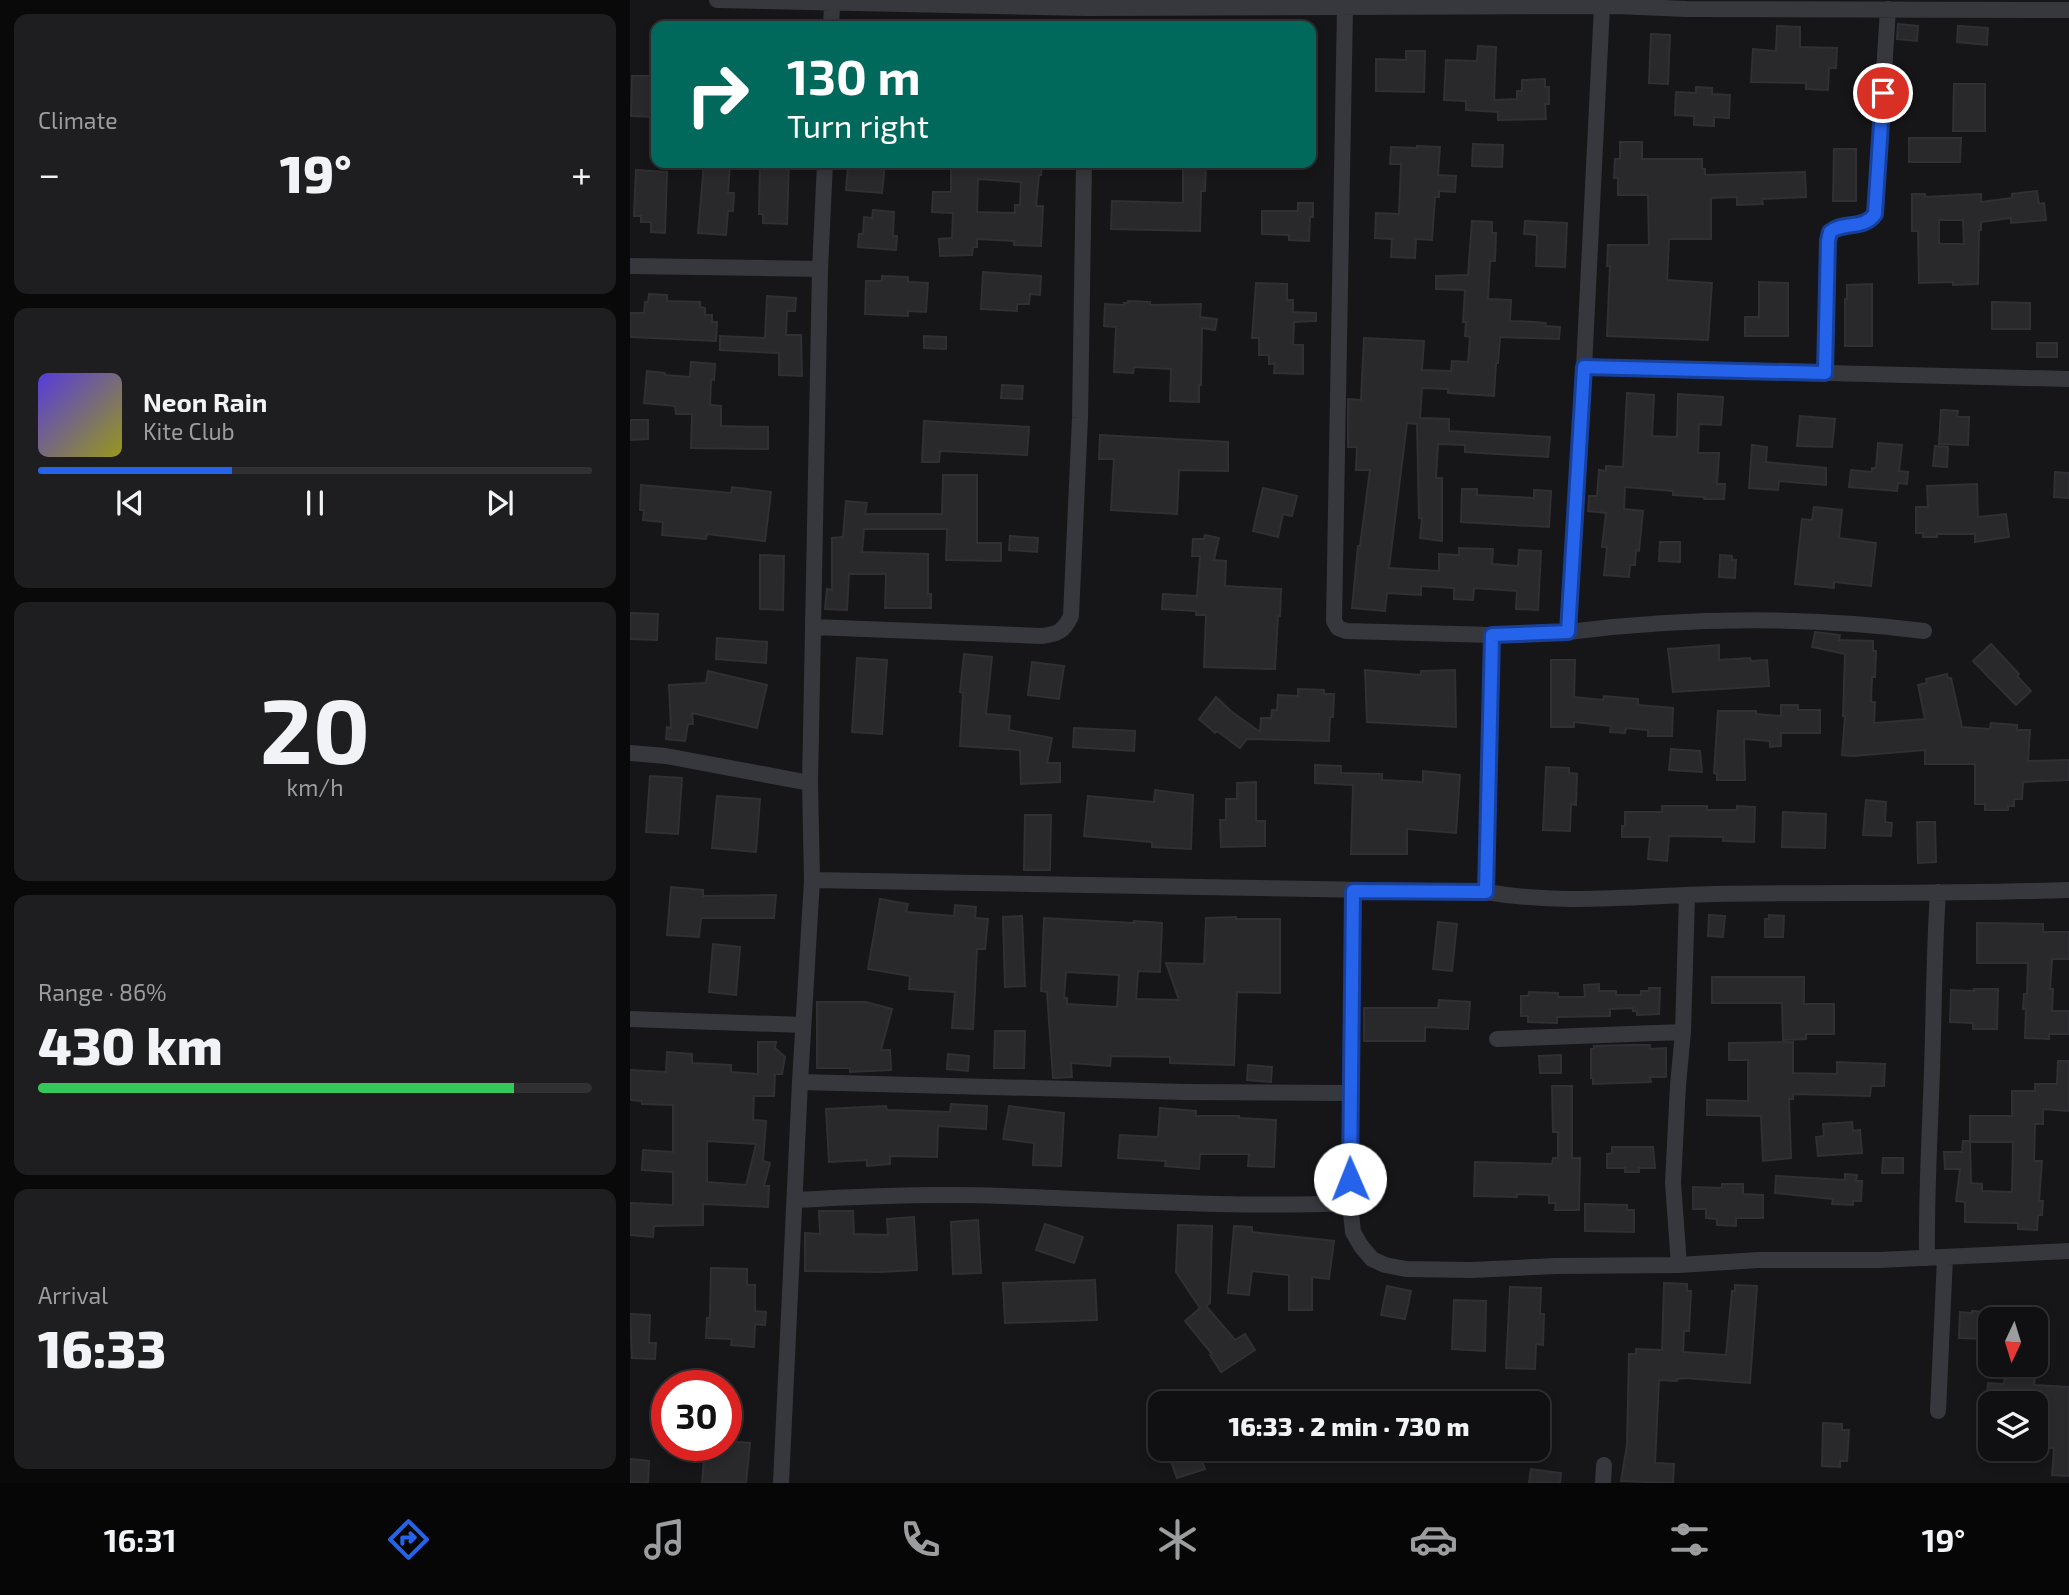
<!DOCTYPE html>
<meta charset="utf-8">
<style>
:root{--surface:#101012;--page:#1e1e20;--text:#f1f3f6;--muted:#9c9d9f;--line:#303032;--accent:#2563eb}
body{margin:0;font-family:"Exo 2",sans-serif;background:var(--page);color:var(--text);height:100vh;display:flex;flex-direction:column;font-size:26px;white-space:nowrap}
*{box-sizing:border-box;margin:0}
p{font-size:23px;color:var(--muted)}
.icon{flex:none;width:38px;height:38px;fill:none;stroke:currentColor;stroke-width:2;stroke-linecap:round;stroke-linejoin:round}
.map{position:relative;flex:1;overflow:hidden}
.panel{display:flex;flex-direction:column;gap:14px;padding:14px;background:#09090a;width:630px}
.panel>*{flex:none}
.top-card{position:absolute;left:21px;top:21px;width:665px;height:147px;border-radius:14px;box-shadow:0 4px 10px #0003,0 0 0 2px var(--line);background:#00695c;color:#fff;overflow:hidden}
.needle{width:46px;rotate:184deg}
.tools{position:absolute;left:1348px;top:1307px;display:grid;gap:14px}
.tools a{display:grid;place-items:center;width:70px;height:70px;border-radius:14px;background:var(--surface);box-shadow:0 4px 10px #0003,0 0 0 2px var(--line);font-size:35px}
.speed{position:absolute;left:21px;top:1370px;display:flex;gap:14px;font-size:35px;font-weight:700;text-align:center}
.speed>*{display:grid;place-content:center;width:91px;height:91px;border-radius:50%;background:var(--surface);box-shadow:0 4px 10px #0003,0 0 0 2px var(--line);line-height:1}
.speed .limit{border:10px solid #d22;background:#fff;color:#111}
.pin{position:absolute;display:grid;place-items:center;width:60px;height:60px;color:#fff;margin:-30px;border:4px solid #fff;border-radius:50%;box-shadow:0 2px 7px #0007}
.me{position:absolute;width:77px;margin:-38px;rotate:359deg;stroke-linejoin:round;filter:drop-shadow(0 0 5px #0008)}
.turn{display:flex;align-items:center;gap:24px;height:147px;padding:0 21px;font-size:32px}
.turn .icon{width:91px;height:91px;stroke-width:2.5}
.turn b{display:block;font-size:49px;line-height:60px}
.big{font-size:52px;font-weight:800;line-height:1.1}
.panel .card{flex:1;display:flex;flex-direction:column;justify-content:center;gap:10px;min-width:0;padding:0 24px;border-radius:14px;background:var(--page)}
.panel .dial{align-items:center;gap:0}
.dial b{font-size:91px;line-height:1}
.song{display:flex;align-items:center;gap:21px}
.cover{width:84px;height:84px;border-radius:10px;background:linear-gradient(135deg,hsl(250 70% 55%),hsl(60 70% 35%))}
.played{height:7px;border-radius:4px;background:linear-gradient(90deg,var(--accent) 35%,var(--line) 35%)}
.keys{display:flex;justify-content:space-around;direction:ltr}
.heat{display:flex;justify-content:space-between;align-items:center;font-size:38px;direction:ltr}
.charge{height:10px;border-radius:5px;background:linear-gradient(90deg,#34c759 86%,var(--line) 0)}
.trip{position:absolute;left:518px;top:1391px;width:402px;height:70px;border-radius:14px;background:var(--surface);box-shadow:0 4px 10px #0003,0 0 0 2px var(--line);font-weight:800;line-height:70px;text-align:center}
.tabs{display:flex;height:112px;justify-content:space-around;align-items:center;background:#060607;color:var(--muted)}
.tabs .icon{width:49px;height:49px}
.tabs .selected{color:var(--accent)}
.tabs b{font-size:32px;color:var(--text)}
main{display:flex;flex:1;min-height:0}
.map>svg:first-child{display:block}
.building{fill:#29292c;stroke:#303034;stroke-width:2;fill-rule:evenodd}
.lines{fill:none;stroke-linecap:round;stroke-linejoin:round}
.minor{stroke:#37383d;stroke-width:16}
.route-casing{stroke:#184099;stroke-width:18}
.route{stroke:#2563eb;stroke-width:12}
</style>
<main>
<section class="panel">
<div class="card"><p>Climate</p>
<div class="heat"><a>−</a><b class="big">19°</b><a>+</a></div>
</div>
<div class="card">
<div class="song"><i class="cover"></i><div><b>Neon Rain</b><p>Kite Club</p></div></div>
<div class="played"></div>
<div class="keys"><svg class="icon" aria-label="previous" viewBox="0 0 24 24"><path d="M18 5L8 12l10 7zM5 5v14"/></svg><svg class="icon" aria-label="pause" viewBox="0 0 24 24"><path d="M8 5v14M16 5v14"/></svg><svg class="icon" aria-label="next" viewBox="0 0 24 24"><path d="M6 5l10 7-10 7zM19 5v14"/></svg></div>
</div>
<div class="card dial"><b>20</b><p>km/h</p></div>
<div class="card"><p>Range · 86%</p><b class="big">430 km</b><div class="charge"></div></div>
<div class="card"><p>Arrival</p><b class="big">16:33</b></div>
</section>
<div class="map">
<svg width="1439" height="1483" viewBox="0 0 1439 1483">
<rect width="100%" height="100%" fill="#161618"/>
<path class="building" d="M1268 24 1288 26 1287 41 1267 39Z
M1147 26 1170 27V47L1207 48 1206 68H1199L1198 90 1176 89V83L1121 82 1123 49 1146 51Z
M1328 26 1358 28 1357 45 1327 42Z
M1021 34 1040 35 1038 84 1019 83Z
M848 46 866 47 864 100 887 99V91H892V80L915 79V87H919V104H915L916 119 868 120V112L836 110V101L814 100 816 60 847 61Z
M776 51H795L794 92 746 91V59L776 60Z
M2 76H26V117L1 116Z
M1324 84H1355V131H1323Z
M1066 87 1082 88V94L1100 95 1099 118 1084 117V126L1064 125V116L1045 115 1046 92 1066 93Z
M1279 138H1331L1330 162H1279Z
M990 142H1012V159H1072V169H1075V175L1175 172 1176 197 1132 199 1133 204 1107 205V197L1081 198V239H1039L1037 280 1082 283 1078 340 977 336 980 266H977L978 245H1019L1018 195H988V178H984L985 159H990Z
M843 144 873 145 872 167 842 166Z
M787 146 810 147 808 175 826 176 825 192 809 191V197H805L802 240 786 239 785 258 761 257 762 239 745 238 746 213 769 214 771 164H760L761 147 787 148Z
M1204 149H1226V201H1203Z
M74 163H100L98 193H104L103 211H98L96 235 68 233Z
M130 163H159L157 224 133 223V214H129Z
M226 163H255L252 193 216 190 218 166 225 167Z
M321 163H412L411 175H409L406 206H413L411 246 384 245V241L347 239V247H343L342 255 310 256 309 239 322 238 323 213 302 212 303 192H321ZM348 179 391 182 390 205H385V213L347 212Z
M553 163H576L575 191H571L570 231 481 229 482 201 553 203Z
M6 170 37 172 35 233 21 232V222H11V216H4Z
M1407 191 1409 204 1414 203 1416 220 1381 223V218L1351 222V230H1349L1348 284 1323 285V282L1289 283 1288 231H1282V194H1295V197L1351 194V202L1382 198V194ZM1309 220H1333L1334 244H1311L1309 243Z
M668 203H683V217H680L679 241 659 240V235L632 234V211H668Z
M243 210 264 212 263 236H267L266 250 228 247 229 234H233L234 217 242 218Z
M842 221 862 222V233H866L865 261H860L858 299 881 300 880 321 906 322 916 323 915 326 930 327 929 339 870 337 868 363H866L864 396 818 393V389L792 388 790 418 819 419V431L920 437 918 457 835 452V445L808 444 806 478H812V541L790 538 792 518H789L787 424 777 423 759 568 809 571V554L829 555V548L863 549 862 564 888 566 889 550 911 551 908 610 886 609 887 591 844 588 843 600 824 599V588L791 586V595L757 593 755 611 722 608 728 546H730L740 470H726L727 447H718V399L731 400 734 338 794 341 792 370 821 371 822 361 838 362 840 337 835 336 836 322H833L835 290 806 289V276L838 275Z
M895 221 937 223 935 267 906 266 907 235 894 234Z
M353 272 411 276 410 295 400 294 399 304H387V311L351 309Z
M252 276 278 277V282L298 283 296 312 278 311V316L235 314 236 281H252Z
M1129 282 1158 283V336H1115V317H1129Z
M626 283 657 284V300H663V312L686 313V321L664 322 663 345H673V374L644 373 645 364H639V355H629V338H622Z
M1242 284V346H1215V299H1217V285Z
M19 294 37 295V301L70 302V307L75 308V315H82V322H87L86 341 0 337V313H14L15 302H18Z
M137 296 166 298 165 311H157L156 335H171L172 376 149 375V353L90 350V336L135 338Z
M498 301 520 302V305L571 304 570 317 587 319 585 330 572 328 571 385H569V402L540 401 541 369 504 367 503 373 484 372 486 327 474 326 475 304 494 305V303H498Z
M1362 302 1400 303V329H1362Z
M294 336 316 337V349L294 348Z
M1407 343H1427V357H1407Z
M61 362 85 364 84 380 81 379 80 405 91 406V426L138 427V449L61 448 62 414H46L45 406 14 403 17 371 35 373V375L60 377Z
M372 385 393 386 392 399 371 398Z
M997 393 1024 395 1022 436 1047 437 1048 394 1093 397 1091 425 1069 424 1068 453H1089L1087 484H1095L1094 499H1074V497L1043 495V491L995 487 994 509 1013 511 1009 551 1006 550 1005 565H1000L999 577 974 575 977 547H972L976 513 958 511 959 496H967L969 470 976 471V466L993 467Z
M1311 410 1328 411 1327 417H1339L1338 445 1309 444Z
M1170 416 1205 419 1202 447 1167 446Z
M0 420H18V439L0 440Z
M294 421 399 427 397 455 310 451 309 462H292Z
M470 435 598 442V471L549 470 547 514 481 510 484 459H469Z
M1248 443 1272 445 1269 471 1278 472 1277 484 1268 483 1267 491 1219 487 1221 470 1242 472V468H1246Z
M1122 445 1137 447 1136 462 1196 468V485L1149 481 1148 490 1119 488Z
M1305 446 1318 447 1317 467 1303 466Z
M1425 472 1439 473V498L1424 497Z
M313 475H347V543H371V561L316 560 317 529H234L232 552 298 554V594H301V608H255L256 574H219L217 610 195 609 197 589 202 590V538L213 537 216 501 237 503 235 514H312Z
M1347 484 1348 517 1376 514 1379 537 1345 542V534H1307V537H1293V533H1286V507H1298L1297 486Z
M11 485 101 493 102 487 141 492 135 541 77 534 76 539 32 535 33 522 13 520 14 510H10Z
M633 488 667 496 662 516 653 514 648 537 623 531Z
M832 489H847V495L904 498V490L921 491 919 527 831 522Z
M1184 507 1212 510 1209 538 1246 543 1241 586 1204 582V588L1165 584 1172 519 1182 520Z
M575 535 589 538 584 560 596 561 595 586 651 589 650 616H648L645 669 574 667 576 615H566V611L532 609 533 594 567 596 570 556H562L563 539H574Z
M380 536 408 538 407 552 379 550Z
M1030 542H1050V562L1029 561Z
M130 555 154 556 153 610 130 609Z
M1090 555 1102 556V560H1106L1105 578 1089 577Z
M0 613 28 614 27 640 0 639Z
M1185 632 1210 635 1209 640 1243 641V651H1246L1245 677H1242L1241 702H1245L1244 723 1295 719 1288 685 1297 683 1296 679 1317 674 1318 678H1321L1332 727 1360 729 1361 723 1387 725V730H1400L1398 761 1439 760V780L1393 782 1392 799H1384V806H1378V810H1355V804H1345V764H1295V750L1223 756 1212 755 1215 716H1213L1215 654 1182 647Z
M87 638 137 642 136 663 86 659Z
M1361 644 1389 674 1387 676 1401 691 1386 705 1343 661Z
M1089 645V660L1120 658 1121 661 1137 660 1139 686 1043 692 1038 649Z
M334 654 362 657 356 714 380 716 379 730 422 738 417 763H430V782L391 784 390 750 330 746 333 693 330 692Z
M227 658 257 660 252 734 222 732Z
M921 660H945L944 697 973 700 974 696 1008 699V705L1043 708 1042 736H1018V730L996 728 995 733 980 732 981 726 944 722V727H921Z
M402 662 434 666 429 699 398 695Z
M735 670 791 675V671L825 670 826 727 737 722Z
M78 671 137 685 127 728 62 713 63 724H58L55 741 36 739 37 727 41 728 39 685 76 683Z
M668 689 694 690V694H704L703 717H700L699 741 617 739 610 748 587 731 585 733 569 719 586 697 602 712 630 732 631 718H641L642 710H647L648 695 668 696Z
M1151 705H1168V710H1190V733H1151V746L1140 747V741L1114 739 1115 780H1087V774L1084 773 1088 711H1126V714L1151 716Z
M444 728 505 731 504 751 443 747Z
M1041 749 1070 751 1072 772 1039 770Z
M685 765 711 766V773L752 774V780L793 782V771L830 775 826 833 777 829V854H721L723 785 685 783Z
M916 767 939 768V773L947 774 946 805 941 804 940 831 913 830Z
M20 776 52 778 48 834 16 832Z
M626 782V821H635V846L591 847 590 820H596V799H607V783Z
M525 790 563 795 561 849 522 847V842L454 836 458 796 524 802Z
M87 796 130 799 126 852 82 848Z
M1236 800 1256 802 1255 822 1262 823 1261 836 1233 835Z
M1032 806H1077V810H1107V806L1125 807 1124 842 1093 841V837L1039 836 1037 861 1018 859 1020 837H992V826H995V812H1032Z
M1153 812 1196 814 1195 848 1152 847Z
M395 815H421L420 870H394Z
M1287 822H1305L1306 862 1288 863Z
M41 887 73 890V896L146 895 144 918H71L69 937 37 935Z
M250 899 278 904 276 912 324 916 325 905 346 907 345 918 358 919 355 949H347L343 1029 322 1028 325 992 279 989 280 976 238 969Z
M1079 915 1095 916 1093 937 1078 936Z
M1139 915 1154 916 1153 937H1135V919H1139Z
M392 916 395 986 375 987 373 917Z
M606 917V919H650V993L607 992 604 1065 540 1063V1057L481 1056 480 1066 441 1063 442 1077 423 1078 417 992 411 991 414 918 504 923V921L532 923 530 972 508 971 506 999 549 1000 536 963 574 964 576 918ZM436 972 489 975 487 1007 437 1004V998H434Z
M808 922 827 924 822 971 803 969Z
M1347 923 1413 924V932H1439V959H1422L1420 989H1423L1422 1011H1439V1034H1419V1039L1395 1038 1396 1009H1393L1394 994H1397L1398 963H1347Z
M83 944 110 947 106 995 79 992Z
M1082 977H1174V1004H1204V1034H1176V1039L1153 1040 1152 1003H1082Z
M969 984V991H986V995H1011V991H1019V988H1030L1029 1014 1007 1015V1011H1003V1008L980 1009V1016L927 1017V1023L898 1022V1016H891V996H898L899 992 928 993V997H955L954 985Z
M1344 989H1368L1367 1029H1343V1023L1320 1022 1321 990 1344 991Z
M809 1000 840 1002 838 1029 795 1027V1041H734V1008H808Z
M187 1002H236L262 1009 251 1050H260L261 1070 220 1072V1068H187Z
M365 1031H395L394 1068H364Z
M128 1042H146L145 1048 155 1057 152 1074H145L144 1096H124L123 1120 136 1121 133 1161 140 1163 134 1186H139L138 1207 73 1204V1225L24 1226 23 1237 0 1235V1203L43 1205V1172L12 1170 13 1150 43 1152V1105L12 1104V1101L0 1100V1070L36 1072 37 1052 62 1054V1063L101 1065V1072L128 1074ZM77 1141 126 1144 116 1185 77 1182Z
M1163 1042V1073L1207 1074V1062L1255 1064 1254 1086H1241L1240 1096 1163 1094V1099H1159L1161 1158 1133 1161 1131 1116 1077 1115V1100L1118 1101V1060H1099V1043Z
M1000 1045H1020V1049L1036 1048V1077H1020L1021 1082 963 1084V1078H961V1049H964V1046Z
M318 1054 339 1056 338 1071 317 1069Z
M931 1055V1073H910L909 1056Z
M1428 1061H1439V1111L1413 1109V1124H1405L1404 1161H1412L1409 1201H1413L1412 1215H1408L1407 1230 1388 1229V1223H1383L1335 1222V1202L1326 1201 1330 1169H1315L1314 1152H1332L1333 1141H1340L1341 1183 1352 1184V1191L1382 1192 1383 1142H1340V1116H1382V1091H1405V1084H1427Z
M618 1065 642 1067 641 1082 617 1080Z
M922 1086H942V1158H950L949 1210H925L926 1203H919V1195L887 1194V1197L844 1196 845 1162 922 1164 923 1158H928V1132H923Z
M321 1104 357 1106 356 1129 308 1126 307 1157 260 1156V1164L237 1166V1160L199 1162 196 1109 256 1106 257 1110 320 1112Z
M379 1106 434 1113 431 1166 403 1165 404 1143 373 1139Z
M530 1108 566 1111V1116H609V1118L646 1120 644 1167 618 1166 619 1154H570L569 1169 535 1166 536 1161 488 1158 490 1135 528 1137Z
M1222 1122 1223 1131 1230 1130 1232 1153 1188 1156 1186 1137 1194 1136 1193 1124Z
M982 1147H1023L1025 1168H1009V1172H995V1168H977V1154L982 1153Z
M1253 1158H1273V1173H1252Z
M1215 1174 1227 1175 1226 1181H1232L1231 1201H1223V1205L1202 1204 1203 1199 1145 1193 1146 1176 1215 1180Z
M1092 1184H1113V1194L1133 1195V1218H1106V1226L1087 1225V1219L1076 1218V1209H1063V1187L1092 1188Z
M955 1204 997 1205V1210H1004V1232L955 1231Z
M189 1211H223L224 1234 258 1235 257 1219 284 1217 287 1270 250 1272 175 1271V1233L190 1234Z
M348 1220 351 1273 323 1274 321 1222Z
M415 1224 453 1237 444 1263 406 1250Z
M548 1225 582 1226 580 1303 576 1306 605 1340 615 1334 625 1350 591 1372 580 1355 582 1354 555 1321 570 1308 546 1272Z
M604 1226 622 1227V1232L704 1241 699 1279 682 1277V1310H659V1275L622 1271 619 1295 598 1293Z
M81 1268 117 1269V1285H125V1311L136 1312 135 1325 125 1324 124 1347 101 1345 102 1339 76 1338 77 1318H80Z
M465 1280 467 1320 375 1323 373 1283Z
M1034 1283 1057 1284V1291H1061L1059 1331H1054L1053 1352 1096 1355 1102 1291H1105V1285L1127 1286 1120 1383 1055 1378 1047 1379V1381L1029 1380 1025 1463 1044 1464 1043 1483 991 1481 997 1445 999 1354H1006V1349L1032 1350Z
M757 1286 781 1291 775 1319 751 1315Z
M880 1287 911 1288 910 1314H914L913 1345 906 1344 905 1369 876 1368Z
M824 1300 856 1301 855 1351 822 1349Z
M1342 1311 1360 1312V1339L1329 1338 1330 1312 1342 1313Z
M0 1314 20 1315 19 1343H26L25 1359 2 1358Z
M1376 1365H1402L1401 1378 1405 1379 1404 1385 1439 1387V1476L1422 1475 1424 1448H1415L1417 1398 1392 1396V1404H1388L1379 1403V1399L1357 1397 1358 1383 1374 1384Z
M1193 1423 1212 1424V1430H1219L1217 1461H1210V1467L1192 1466Z
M96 1441 120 1443 116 1483H72L75 1446H96Z
M568 1450 575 1469 547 1478 540 1459Z
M0 1459 19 1461 18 1483H0Z
M901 1469 931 1473 930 1483H899Z"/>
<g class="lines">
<path class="minor" d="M87 0 457 8 987 6 1056 9 1439 10
M715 7 704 621 708 628 716 631 862 635 938 632 954 367 972 6
M201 26 202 4
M0 266 190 269
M954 367 1439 379
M1195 373 1198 241C1204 213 1231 235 1245 214L1258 9
M183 627 412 636C428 634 434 631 441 616L450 418 454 163
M938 632C1056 617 1175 616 1294 631
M0 753 36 756 180 783
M182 880 856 892C931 905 1008 896 1084 894 1202 892 1321 894 1439 890
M723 891 720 1203 723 1232 731 1246 742 1259 755 1265 776 1269 841 1270 926 1266 1049 1265 1129 1260H1248L1439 1251
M856 892 862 635
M0 1019 173 1025
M867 1039 1053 1032
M170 1082 555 1092 720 1093
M165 1200C234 1196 304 1193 373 1196 489 1200 604 1208 720 1203
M1297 1258C1296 1195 1300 1133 1302 1070 1304 1010 1304 951 1308 892
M1049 1265 1043 1183 1048 1085 1053 1032 1057 895
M1308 1411 1315 1258
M151 1483 170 1082 182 880 180 783 190 269 195 163
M973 1483 974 1465"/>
</g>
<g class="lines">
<g class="route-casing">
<path id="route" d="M720 1179 723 891 856 892 862 635 938 632 954 367 1195 373 1198 241 1200 232C1214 221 1234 230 1245 214L1253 93"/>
</g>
<use href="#route" class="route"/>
</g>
</svg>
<div class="tools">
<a><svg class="needle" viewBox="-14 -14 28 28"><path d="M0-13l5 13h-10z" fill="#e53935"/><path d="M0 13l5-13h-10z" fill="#9c9d9f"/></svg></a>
<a><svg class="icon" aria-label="layers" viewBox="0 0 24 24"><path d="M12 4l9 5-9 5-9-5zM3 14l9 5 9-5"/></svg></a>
</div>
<div class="speed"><div class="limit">30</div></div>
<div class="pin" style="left:1253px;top:93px;background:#d93025"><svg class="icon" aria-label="arrive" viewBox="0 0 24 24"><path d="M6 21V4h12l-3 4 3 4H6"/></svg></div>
<svg class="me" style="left:720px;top:1179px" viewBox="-20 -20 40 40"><circle r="19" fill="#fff"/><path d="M0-13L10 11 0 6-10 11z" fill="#2563eb"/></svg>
<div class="trip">16:33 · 2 min · 730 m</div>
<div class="top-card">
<div class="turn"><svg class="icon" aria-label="right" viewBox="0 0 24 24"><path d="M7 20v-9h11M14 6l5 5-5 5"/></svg><div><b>130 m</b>Turn right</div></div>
</div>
</div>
</main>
<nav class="tabs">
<b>16:31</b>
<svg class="icon selected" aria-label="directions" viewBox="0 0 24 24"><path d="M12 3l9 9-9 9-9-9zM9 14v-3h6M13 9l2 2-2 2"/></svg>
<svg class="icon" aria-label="music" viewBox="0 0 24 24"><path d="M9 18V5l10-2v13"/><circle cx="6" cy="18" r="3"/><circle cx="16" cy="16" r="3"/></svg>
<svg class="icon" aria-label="phone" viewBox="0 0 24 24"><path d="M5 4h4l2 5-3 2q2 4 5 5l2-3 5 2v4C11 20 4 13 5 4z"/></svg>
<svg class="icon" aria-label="climate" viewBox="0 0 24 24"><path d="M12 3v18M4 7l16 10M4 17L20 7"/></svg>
<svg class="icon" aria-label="car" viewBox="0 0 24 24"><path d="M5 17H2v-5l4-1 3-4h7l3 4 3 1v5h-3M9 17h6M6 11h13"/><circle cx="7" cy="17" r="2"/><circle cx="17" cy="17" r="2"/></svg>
<svg class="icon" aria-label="filters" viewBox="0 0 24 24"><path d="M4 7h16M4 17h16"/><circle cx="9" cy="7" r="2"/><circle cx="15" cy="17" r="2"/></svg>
<b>19°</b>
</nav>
